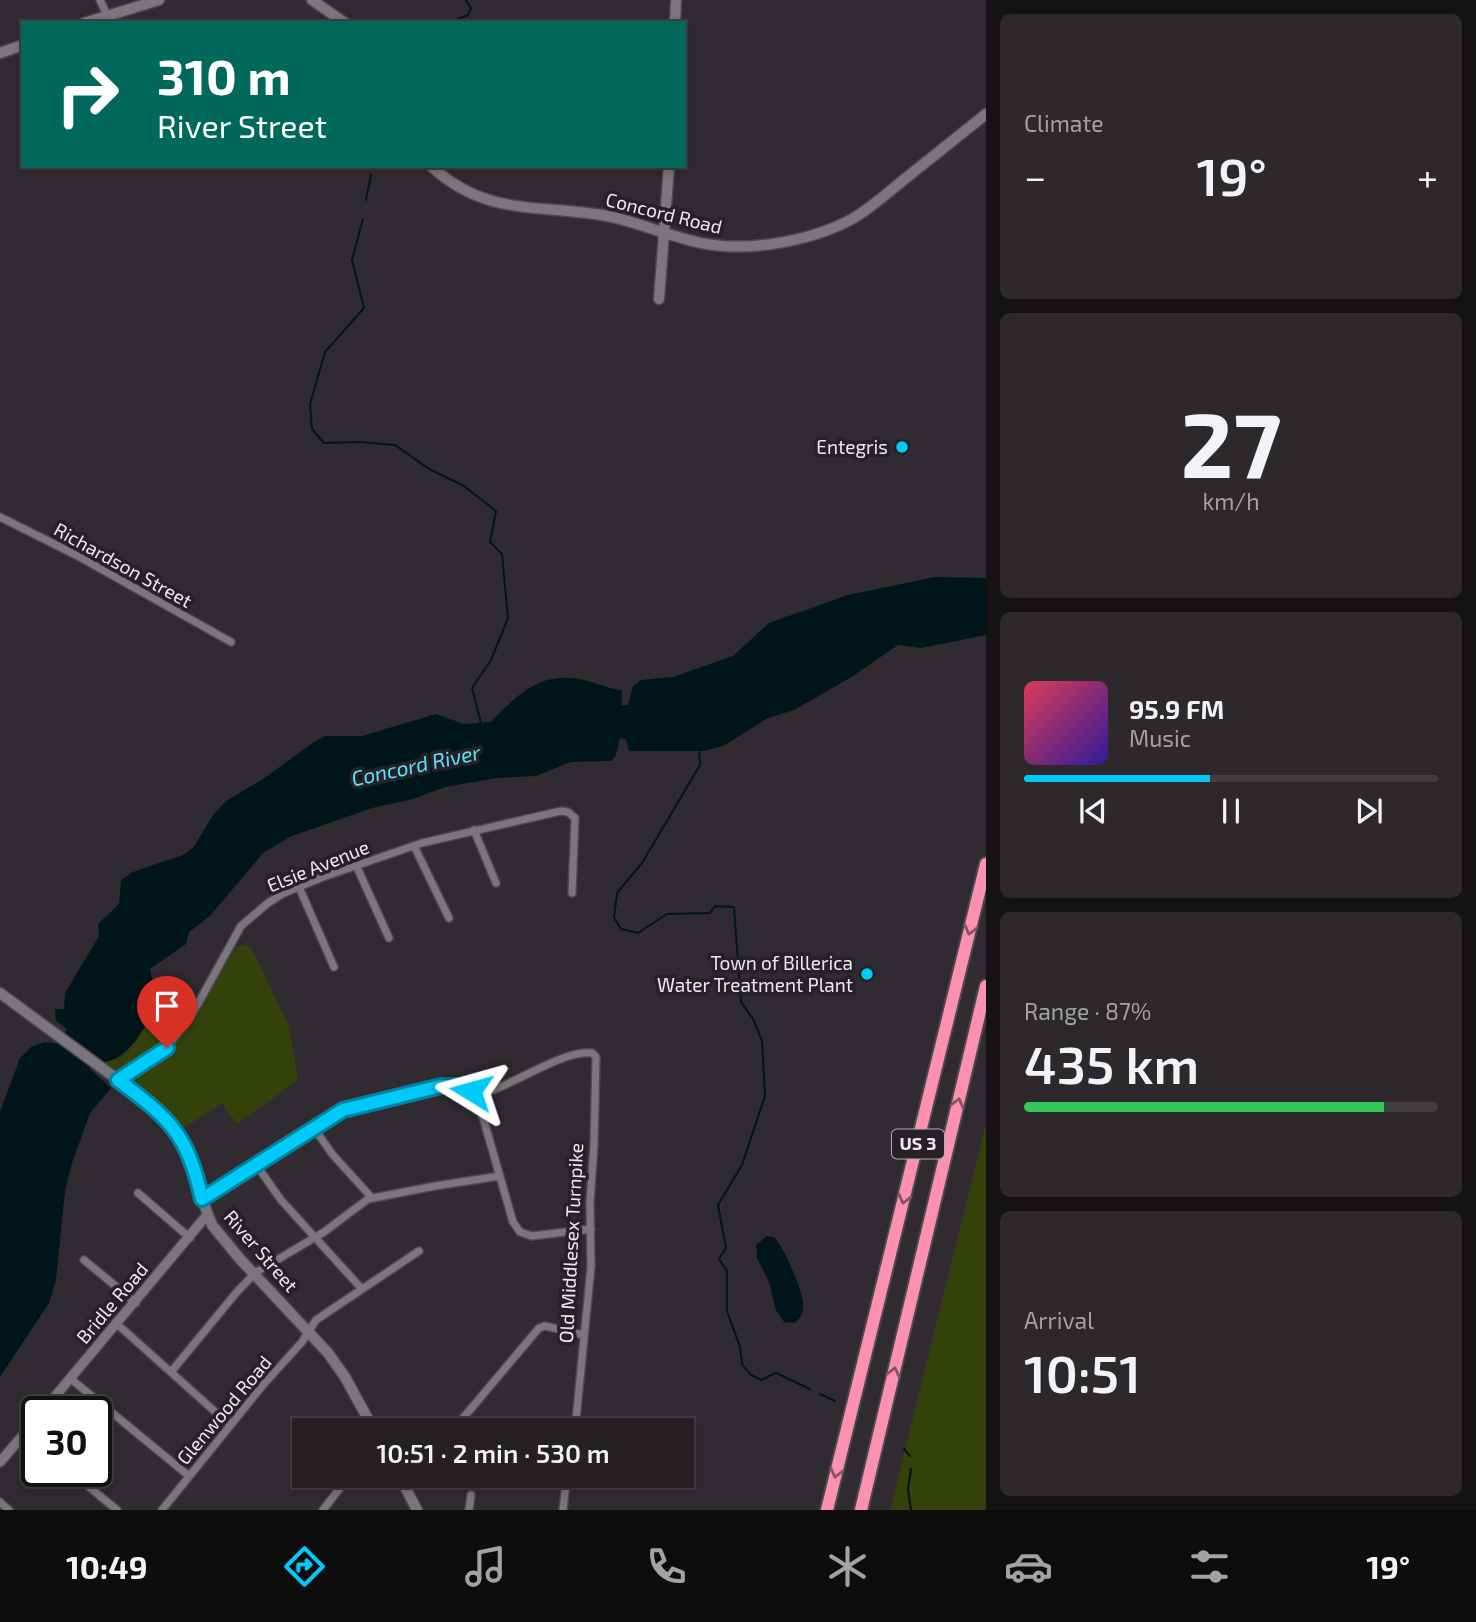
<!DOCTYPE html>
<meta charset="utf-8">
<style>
:root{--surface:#242024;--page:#2c282c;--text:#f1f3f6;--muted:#a3a3a6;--line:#413e41;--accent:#00cbf8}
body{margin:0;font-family:"Exo 2",sans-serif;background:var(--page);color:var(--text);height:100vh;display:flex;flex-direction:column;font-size:26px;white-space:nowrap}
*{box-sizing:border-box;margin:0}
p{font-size:23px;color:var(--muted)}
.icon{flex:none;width:38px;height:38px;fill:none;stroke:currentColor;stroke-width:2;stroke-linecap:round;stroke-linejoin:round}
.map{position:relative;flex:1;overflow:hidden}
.side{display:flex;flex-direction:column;gap:14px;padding:14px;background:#141214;width:490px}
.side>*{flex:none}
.top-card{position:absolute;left:21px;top:21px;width:665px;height:147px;border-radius:0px;box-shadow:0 4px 10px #0003,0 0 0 2px var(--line);background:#00695c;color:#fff;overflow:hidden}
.speed{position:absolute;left:21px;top:1396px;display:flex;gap:14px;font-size:35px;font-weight:700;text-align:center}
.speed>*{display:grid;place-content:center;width:91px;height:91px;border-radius:50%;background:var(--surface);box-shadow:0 4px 10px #0003,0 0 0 2px var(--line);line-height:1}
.speed .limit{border:4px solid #111;border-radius:10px;background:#fff;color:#111}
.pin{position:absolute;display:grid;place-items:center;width:60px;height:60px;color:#fff;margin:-72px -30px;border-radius:50% 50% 50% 0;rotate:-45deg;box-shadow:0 0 7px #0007}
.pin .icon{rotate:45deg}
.me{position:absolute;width:77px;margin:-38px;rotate:278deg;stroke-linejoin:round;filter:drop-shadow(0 0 5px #0008)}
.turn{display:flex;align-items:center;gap:24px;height:147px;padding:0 21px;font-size:32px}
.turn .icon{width:91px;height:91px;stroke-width:2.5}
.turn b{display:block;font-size:49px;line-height:60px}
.big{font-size:52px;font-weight:600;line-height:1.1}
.side .widget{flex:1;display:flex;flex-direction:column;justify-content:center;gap:10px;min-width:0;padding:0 24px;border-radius:10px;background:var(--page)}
.side .dial{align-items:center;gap:0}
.dial b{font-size:91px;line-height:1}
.song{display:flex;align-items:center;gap:21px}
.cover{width:84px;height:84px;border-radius:10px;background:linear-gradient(135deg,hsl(350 70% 55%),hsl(250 70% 35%))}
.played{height:7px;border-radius:4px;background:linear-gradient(90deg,var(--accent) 45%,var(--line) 45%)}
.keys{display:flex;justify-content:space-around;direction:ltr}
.heat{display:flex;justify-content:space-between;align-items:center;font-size:38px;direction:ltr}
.charge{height:10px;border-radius:5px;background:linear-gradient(90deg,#34c759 87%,var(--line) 0)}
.trip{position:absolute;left:292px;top:1418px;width:402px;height:70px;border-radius:0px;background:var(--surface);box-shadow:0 4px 10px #0003,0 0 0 2px var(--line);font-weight:600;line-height:70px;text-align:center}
.menu{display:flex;height:112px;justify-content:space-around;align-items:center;background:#0e0d0e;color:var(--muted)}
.menu .icon{width:49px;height:49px}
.menu .current{color:var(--accent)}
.menu b{font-size:32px;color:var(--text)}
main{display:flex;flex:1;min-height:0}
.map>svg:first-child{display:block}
.green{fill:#35410b}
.water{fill:#00161b}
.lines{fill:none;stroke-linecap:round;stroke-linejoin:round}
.stream{stroke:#00161b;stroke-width:2}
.minor-casing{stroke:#4b474b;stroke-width:10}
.tertiary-casing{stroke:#4b474b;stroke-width:12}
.secondary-casing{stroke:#4b474b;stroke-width:13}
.motorway-casing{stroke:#4b474b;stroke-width:16}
.minor{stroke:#7b767c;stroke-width:7}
.tertiary{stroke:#7b767c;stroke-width:9}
.secondary{stroke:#7b767c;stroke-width:10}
.motorway{stroke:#fc90b0;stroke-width:12}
.oneway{stroke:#865364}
.route-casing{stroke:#0084a1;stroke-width:18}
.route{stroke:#00cbf8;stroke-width:12}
.poi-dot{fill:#00cbf8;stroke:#262126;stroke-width:2.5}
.labels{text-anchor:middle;stroke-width:7;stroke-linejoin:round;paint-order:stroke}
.shield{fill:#262126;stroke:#b1adb1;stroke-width:2}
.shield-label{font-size:18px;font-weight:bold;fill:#ece9ec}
.street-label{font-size:19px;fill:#ece9ec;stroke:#262126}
.poi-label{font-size:19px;fill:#ece9ec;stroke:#262126;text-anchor:end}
.water-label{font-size:21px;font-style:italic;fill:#58e4fb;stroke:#262126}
</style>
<main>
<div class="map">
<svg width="986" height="1510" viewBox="0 0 986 1510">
<rect width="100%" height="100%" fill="#302b30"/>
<path class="green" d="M243 944 251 947 289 1026 298 1080 237 1124 222 1103 179 1131 156 1104 127 1080 148 1072 166 1056 237 947Z
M156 996 182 1012C163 1040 149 1066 113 1070L103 1062C135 1061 146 1020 156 996Z
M986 1124V1510H890Z"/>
<path class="water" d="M935 577 986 578V635L921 648 898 645 850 678 794 710 768 718 725 745 704 751H629L626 739 620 738 616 755 611 761 571 762 536 776 497 778 445 787 413 799 372 808 292 836 263 853 210 916 189 932 186 944 150 969C151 977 156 989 156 996 154 1019 127 1062 103 1062L98 1058 90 1069 111 1088 90 1113 71 1166 65 1191 56 1280 49 1303 0 1377V1112L20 1058 31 1047 44 1042 59 1044 67 1029 56 1021 55 1009H64L65 993 99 936 98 924 119 904 121 880 133 872 183 855 193 848 213 815 226 801 263 779 314 742 325 736H362L436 714 464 724 491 722C521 691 544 668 591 682 602 685 610 689 622 690V705H628L633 686 641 680 673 677 733 656 769 623 848 595Z
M767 1236 774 1237C784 1246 802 1290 803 1303 804 1312 801 1317 795 1323L784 1322 776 1310 769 1282 757 1258 756 1245Z"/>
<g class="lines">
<path class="stream" d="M457 23 458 19 468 15 471 8 466 0
M371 169 373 166
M366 200 371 175
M363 219 352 260 364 308 325 352 310 404 312 429 324 443 360 442 395 445 429 469 464 486 496 511 490 542 502 554 508 618 491 660 472 688 481 723
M699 748 700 765 642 863 617 893 614 918 621 929 638 933 667 914 710 913 715 906 734 907 741 1002 753 1019 762 1041 765 1096 742 1165 718 1205 726 1248 719 1259 727 1271V1311L740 1347 742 1364 750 1374 761 1380 776 1373 810 1389
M820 1394 835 1401
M904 1449 910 1456
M911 1510 908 1489 911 1469"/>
<g class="minor-casing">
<path id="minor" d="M100 0 107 15
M0 517 76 555 231 642
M474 830 496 883
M414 846 449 918
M356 865 389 938
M299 887 334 967
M118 1080 167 1048 194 1011 241 926 268 903 282 894 323 877 422 843 561 811 568 812 575 818 572 893
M476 1093 513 1222 520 1232 532 1236 591 1229
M313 1127 333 1155 372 1198
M255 1163 281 1200 361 1288
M138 1193 190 1238
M202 1199 343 1110 441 1086C454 1086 473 1095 484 1093 512 1086 564 1049 592 1053L596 1057 594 1145 590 1203 591 1267 575 1430
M84 1260 136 1303
M117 1324 230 1425
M171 1372 236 1293 255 1273 324 1232 368 1199 435 1186 500 1176
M71 1379 189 1476
M453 1430 539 1328 545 1326 584 1335
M25 1433 37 1443
M71 1472 117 1510
M0 1502 9 1510
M162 1510 263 1385 302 1342 316 1320 419 1251
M323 1510 350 1475
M469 1510 471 1495
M563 1510 567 1475"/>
</g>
<g class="tertiary-casing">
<path id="tertiary" d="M42 1412 207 1215
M0 1462 37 1419"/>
</g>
<g class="secondary-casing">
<path id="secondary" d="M312 0 345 23
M84 23 159 0
M675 23 676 0
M0 53 23 45
M431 166C483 214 531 205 595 214 636 219 673 240 713 245 757 251 819 239 857 216 876 204 893 188 911 174 936 154 961 134 986 114
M659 299 669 166
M0 993 140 1096 174 1128 192 1159 202 1199 212 1225 240 1259 328 1353 345 1377 374 1430
M399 1475 417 1510"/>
</g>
<g class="motorway-casing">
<path id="motorway" d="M827 1510 986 864
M861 1510 986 986"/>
</g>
<use href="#minor" class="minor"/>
<use href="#tertiary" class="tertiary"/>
<use href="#secondary" class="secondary"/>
<use href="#motorway" class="motorway"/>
</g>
<defs><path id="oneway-chevron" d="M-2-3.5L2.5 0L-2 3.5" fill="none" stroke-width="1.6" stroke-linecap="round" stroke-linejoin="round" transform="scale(1.75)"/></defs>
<g class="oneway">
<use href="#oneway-chevron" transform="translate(970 930) rotate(104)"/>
<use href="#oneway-chevron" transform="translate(958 1103) rotate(-76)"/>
<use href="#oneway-chevron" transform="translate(904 1199) rotate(104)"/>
<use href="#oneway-chevron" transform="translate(894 1372) rotate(-77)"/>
<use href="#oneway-chevron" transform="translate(836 1473) rotate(103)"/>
</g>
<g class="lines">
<g class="route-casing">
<path id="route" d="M167 1048 118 1080C170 1119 187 1133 202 1199L343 1110 441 1086H455L471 1091"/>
</g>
<use href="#route" class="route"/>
</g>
<g class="poi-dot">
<circle cx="902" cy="447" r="7"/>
<circle cx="867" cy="974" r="7"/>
</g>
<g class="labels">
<rect class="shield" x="892" y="1129.5" width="52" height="29" rx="5"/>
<g class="shield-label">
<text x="918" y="1150">US 3</text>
</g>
<g class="street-label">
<text transform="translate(664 213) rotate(14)" y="7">Concord Road</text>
<text transform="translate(123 565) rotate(29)" y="7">Richardson Street</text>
<text transform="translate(318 866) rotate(-22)" y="7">Elsie Avenue</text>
<text transform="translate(571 1243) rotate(-87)" y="7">Old Middlesex Turnpike</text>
<text transform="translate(261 1251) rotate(49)" y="7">River Street</text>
<text transform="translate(112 1303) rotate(-50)" y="7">Bridle Road</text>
<text transform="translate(224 1410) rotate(-50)" y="7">Glenwood Road</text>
</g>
<g class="poi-label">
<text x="888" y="454">Entegris</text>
<text x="853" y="970">Town of Billerica<tspan x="853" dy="22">Water Treatment Plant</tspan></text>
</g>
<g class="water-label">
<text transform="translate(416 766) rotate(-12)" y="7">Concord River</text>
</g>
</g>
</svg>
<div class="speed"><div class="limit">30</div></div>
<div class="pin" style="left:167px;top:1048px;background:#d93025"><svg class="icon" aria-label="arrive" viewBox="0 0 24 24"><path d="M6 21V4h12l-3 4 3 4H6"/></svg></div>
<svg class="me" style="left:471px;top:1091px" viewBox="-20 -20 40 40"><path d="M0-17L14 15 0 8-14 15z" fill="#00cbf8" stroke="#fff" stroke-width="4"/></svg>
<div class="trip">10:51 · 2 min · 530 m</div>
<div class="top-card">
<div class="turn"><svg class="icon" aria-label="right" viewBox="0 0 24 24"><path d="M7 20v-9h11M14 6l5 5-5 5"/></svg><div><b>310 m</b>River Street</div></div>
</div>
</div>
<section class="side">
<div class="widget"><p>Climate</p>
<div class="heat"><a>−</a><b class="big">19°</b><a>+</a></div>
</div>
<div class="widget dial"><b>27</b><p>km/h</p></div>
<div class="widget">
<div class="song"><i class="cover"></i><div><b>95.9 FM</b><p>Music</p></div></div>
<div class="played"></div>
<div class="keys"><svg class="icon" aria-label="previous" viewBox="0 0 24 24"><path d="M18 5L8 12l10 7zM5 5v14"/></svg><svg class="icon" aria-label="pause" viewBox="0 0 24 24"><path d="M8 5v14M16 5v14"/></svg><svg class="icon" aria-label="next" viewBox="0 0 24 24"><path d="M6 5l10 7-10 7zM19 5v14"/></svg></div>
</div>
<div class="widget"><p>Range · 87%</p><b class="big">435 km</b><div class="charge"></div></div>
<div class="widget"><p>Arrival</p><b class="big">10:51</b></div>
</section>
</main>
<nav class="menu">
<b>10:49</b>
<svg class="icon current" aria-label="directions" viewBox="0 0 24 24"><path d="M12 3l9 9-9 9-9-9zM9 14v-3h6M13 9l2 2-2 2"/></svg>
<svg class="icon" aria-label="music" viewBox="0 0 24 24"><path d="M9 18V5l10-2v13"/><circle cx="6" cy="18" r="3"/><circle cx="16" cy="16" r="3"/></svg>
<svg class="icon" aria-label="phone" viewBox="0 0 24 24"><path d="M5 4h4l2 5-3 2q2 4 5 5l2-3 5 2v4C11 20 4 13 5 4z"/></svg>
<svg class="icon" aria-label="climate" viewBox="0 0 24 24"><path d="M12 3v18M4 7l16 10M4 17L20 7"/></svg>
<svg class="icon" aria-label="car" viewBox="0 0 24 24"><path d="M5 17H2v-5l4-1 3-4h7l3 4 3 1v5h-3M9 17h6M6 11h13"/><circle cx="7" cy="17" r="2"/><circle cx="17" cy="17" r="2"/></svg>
<svg class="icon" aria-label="filters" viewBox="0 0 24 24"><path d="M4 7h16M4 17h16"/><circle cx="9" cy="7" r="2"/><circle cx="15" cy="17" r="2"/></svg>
<b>19°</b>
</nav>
